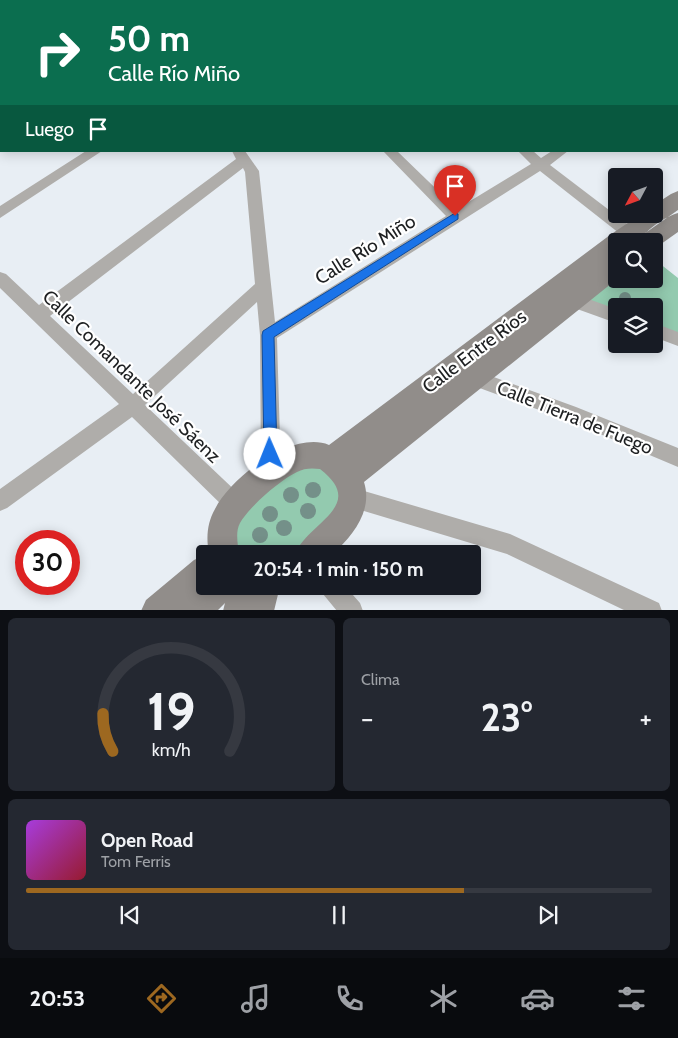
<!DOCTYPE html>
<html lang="es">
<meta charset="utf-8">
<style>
:root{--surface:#171b24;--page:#242831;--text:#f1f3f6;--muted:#9ea1a6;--line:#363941;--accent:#9d6820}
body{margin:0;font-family:Cabin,sans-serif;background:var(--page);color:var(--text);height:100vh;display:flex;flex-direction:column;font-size:19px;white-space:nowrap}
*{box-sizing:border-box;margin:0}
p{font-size:16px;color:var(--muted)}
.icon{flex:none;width:28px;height:28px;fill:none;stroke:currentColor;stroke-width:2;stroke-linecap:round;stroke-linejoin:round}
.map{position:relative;height:610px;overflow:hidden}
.drawer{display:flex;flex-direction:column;gap:8px;padding:8px;background:#0d0f14;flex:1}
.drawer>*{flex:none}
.banner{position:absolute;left:0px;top:0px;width:679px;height:152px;box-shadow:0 2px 12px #0003;background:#0b6e4f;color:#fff;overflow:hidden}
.needle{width:32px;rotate:229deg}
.tools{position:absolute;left:608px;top:168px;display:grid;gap:10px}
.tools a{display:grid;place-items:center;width:55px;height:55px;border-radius:5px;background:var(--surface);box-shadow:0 2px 12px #0003;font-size:25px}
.speed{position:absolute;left:15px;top:530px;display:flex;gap:10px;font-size:25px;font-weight:700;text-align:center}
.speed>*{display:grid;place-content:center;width:65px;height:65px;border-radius:50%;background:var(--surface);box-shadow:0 2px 12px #0003;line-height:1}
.speed .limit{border:8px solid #d22;background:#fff;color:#111}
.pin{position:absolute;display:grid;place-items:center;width:42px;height:42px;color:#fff;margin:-51px -21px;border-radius:50% 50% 50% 0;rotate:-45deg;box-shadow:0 0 5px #0007}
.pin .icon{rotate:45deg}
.me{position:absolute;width:55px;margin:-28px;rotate:359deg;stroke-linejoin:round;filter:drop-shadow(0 0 4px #0008)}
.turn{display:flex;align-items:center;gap:18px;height:105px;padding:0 25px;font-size:22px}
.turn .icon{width:65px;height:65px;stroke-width:2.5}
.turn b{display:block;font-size:35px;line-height:42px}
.then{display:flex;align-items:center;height:48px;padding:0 25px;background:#0003;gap:10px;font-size:19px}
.big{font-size:38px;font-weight:700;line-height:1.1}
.drawer .card{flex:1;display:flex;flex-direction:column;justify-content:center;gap:8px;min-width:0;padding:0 18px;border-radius:8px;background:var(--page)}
.drawer .dial{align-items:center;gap:0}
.dial svg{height:130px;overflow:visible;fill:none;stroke:var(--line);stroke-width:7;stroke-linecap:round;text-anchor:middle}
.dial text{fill:var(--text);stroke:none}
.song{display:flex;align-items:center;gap:15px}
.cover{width:60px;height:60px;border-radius:8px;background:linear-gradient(135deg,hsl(280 70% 55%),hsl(350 70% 35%))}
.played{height:5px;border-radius:2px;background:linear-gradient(90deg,var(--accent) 70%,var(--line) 70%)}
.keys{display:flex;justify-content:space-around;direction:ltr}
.heat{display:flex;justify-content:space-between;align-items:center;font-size:28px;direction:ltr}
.drawer .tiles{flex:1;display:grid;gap:8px;grid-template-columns:1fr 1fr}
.card:last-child{grid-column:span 2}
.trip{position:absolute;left:196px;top:545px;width:285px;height:50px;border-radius:5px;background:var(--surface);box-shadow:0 2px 12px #0003;font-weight:700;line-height:50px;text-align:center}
.menu{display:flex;height:80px;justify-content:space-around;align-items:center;background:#090b0e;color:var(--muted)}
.menu .icon{width:35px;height:35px}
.menu .current{color:var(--accent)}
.menu b{font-size:22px;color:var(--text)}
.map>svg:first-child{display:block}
.green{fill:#93caaf}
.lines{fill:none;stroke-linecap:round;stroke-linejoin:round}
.street{fill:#afadaa;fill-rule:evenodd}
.secondary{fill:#918d8a;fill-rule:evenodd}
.tree{fill:#749089}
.route{fill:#1a73e8;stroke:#114b97}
.labels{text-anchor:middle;stroke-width:4.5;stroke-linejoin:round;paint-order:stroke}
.street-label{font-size:19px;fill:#1d1f21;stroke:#fff}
</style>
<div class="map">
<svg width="678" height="611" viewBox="0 0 678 611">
<rect width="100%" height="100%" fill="#e8eef4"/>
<path class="green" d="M654 259 678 278V339L654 330V306H616V316L572 300 616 279H654Z
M316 454 354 498 310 554H224L226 519Z"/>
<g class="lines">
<path class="street" d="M177 0H187V1H177Z
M341 0H352V1H342Z
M440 0H452V1H441Z
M543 0H555V1H544Z
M86 151H102L0 218V206Z
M232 151H245L259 171 275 322 446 216 383 151H397L457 209 531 164 518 151H533L541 158 552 151H568L550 165 634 229 636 233 634 237 629 239 624 237 540 171 277 338 281 474 278 481 271 484 264 481 261 474 260 335 257 302 145 405 242 497 245 504 242 511 235 514 228 511 132 417 7 508 0 511V489L119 404 0 288V272L6 274 39 305 236 159ZM243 168 245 172 255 284 133 394 50 316Z
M572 293 616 309V323L566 305 564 300 566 295Z
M654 323 678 332V346L654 337Z
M472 369 576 407 678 448V467L569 421 466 383 463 377 466 371Z
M354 488 510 534 659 603 662 611H626L507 554 354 508 347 505 344 498 347 491Z
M320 586H345L360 603 363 611H337L323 594Z"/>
<path class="secondary" d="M661 0H678V2L662 1Z
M678 191V210L634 241H616V255L610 260 616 258 617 279 364 482C373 511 353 535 333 554H295C308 522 368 506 320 469 312 468 304 468 297 472 280 480 249 507 240 523 235 532 238 545 239 554H209C206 538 207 523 215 509 231 477 293 430 329 445L610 235 641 214H654V205L671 194Z
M678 213V232L654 249V241H640C646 229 665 217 678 213Z
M205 555V586H280L274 611H223L225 603 217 611H141L146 600 194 560Z"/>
</g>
<g class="tree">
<circle cx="625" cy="298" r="6"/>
<circle cx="313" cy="490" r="8"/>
<circle cx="291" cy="495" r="8"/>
<circle cx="308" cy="511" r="8"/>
<circle cx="270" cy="514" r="8"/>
<circle cx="284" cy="528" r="8"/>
<circle cx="260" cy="535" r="8"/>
</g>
<path class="route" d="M455 213 458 214V219L274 337 277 454 275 459 270 461 266 459 264 454 262 335 263 331Z"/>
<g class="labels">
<g class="street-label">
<text transform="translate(365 249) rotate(-32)" y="7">Calle Río Miño</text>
<text transform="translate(474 351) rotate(-37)" y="7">Calle Entre Ríos</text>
<text transform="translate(132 376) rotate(44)" y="7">Calle Comandante José Sáenz</text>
<text transform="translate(575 417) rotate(22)" y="7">Calle Tierra de Fuego</text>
</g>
</g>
</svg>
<div class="tools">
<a><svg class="needle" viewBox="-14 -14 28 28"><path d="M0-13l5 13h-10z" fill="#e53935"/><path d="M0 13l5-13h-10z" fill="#9ea1a6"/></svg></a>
<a><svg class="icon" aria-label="search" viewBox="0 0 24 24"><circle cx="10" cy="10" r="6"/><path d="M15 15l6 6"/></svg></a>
<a><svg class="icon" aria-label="layers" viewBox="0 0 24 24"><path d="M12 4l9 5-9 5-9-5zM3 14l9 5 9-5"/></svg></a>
</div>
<div class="speed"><div class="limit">30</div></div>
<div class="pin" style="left:455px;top:216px;background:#d93025"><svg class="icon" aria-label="arrive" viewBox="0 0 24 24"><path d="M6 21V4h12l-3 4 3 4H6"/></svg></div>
<svg class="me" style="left:270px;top:454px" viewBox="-20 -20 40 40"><circle r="19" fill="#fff"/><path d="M0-13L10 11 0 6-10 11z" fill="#1a73e8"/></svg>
<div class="trip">20:54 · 1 min · 150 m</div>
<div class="banner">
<div class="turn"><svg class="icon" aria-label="right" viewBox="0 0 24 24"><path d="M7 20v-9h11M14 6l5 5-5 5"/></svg><div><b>50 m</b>Calle Río Miño</div></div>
<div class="then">Luego<svg class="icon" aria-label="arrive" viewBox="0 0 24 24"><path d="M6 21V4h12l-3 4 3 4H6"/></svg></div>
</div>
</div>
<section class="drawer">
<div class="tiles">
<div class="card dial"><svg viewBox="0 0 100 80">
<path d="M14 69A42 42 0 1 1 86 69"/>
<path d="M14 69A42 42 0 0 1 8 46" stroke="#9d6820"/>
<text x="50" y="56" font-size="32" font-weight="700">19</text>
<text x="50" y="72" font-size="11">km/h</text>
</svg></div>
<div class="card"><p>Clima</p>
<div class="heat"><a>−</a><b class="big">23°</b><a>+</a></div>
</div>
<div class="card">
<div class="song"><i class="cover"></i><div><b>Open Road</b><p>Tom Ferris</p></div></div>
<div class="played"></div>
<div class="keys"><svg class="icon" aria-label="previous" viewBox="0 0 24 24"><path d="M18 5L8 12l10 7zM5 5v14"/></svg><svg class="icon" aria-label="pause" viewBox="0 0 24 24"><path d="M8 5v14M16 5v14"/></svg><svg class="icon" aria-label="next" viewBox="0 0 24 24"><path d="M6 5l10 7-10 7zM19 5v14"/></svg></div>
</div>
</div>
</section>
<nav class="menu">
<b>20:53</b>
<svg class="icon current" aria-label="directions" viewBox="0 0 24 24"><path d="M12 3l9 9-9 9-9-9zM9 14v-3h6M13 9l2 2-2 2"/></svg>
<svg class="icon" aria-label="music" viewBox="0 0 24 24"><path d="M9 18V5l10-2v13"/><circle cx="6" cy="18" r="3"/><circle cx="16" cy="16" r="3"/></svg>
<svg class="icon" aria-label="phone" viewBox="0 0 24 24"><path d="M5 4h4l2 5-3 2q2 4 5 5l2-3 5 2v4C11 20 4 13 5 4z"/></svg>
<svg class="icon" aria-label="climate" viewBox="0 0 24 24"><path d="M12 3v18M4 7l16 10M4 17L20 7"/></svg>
<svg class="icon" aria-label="car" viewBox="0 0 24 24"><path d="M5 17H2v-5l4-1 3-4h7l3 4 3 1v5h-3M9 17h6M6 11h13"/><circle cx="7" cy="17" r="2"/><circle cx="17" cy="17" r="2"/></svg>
<svg class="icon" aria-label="filters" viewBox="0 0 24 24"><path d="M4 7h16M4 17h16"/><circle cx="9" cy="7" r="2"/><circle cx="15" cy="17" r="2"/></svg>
</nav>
